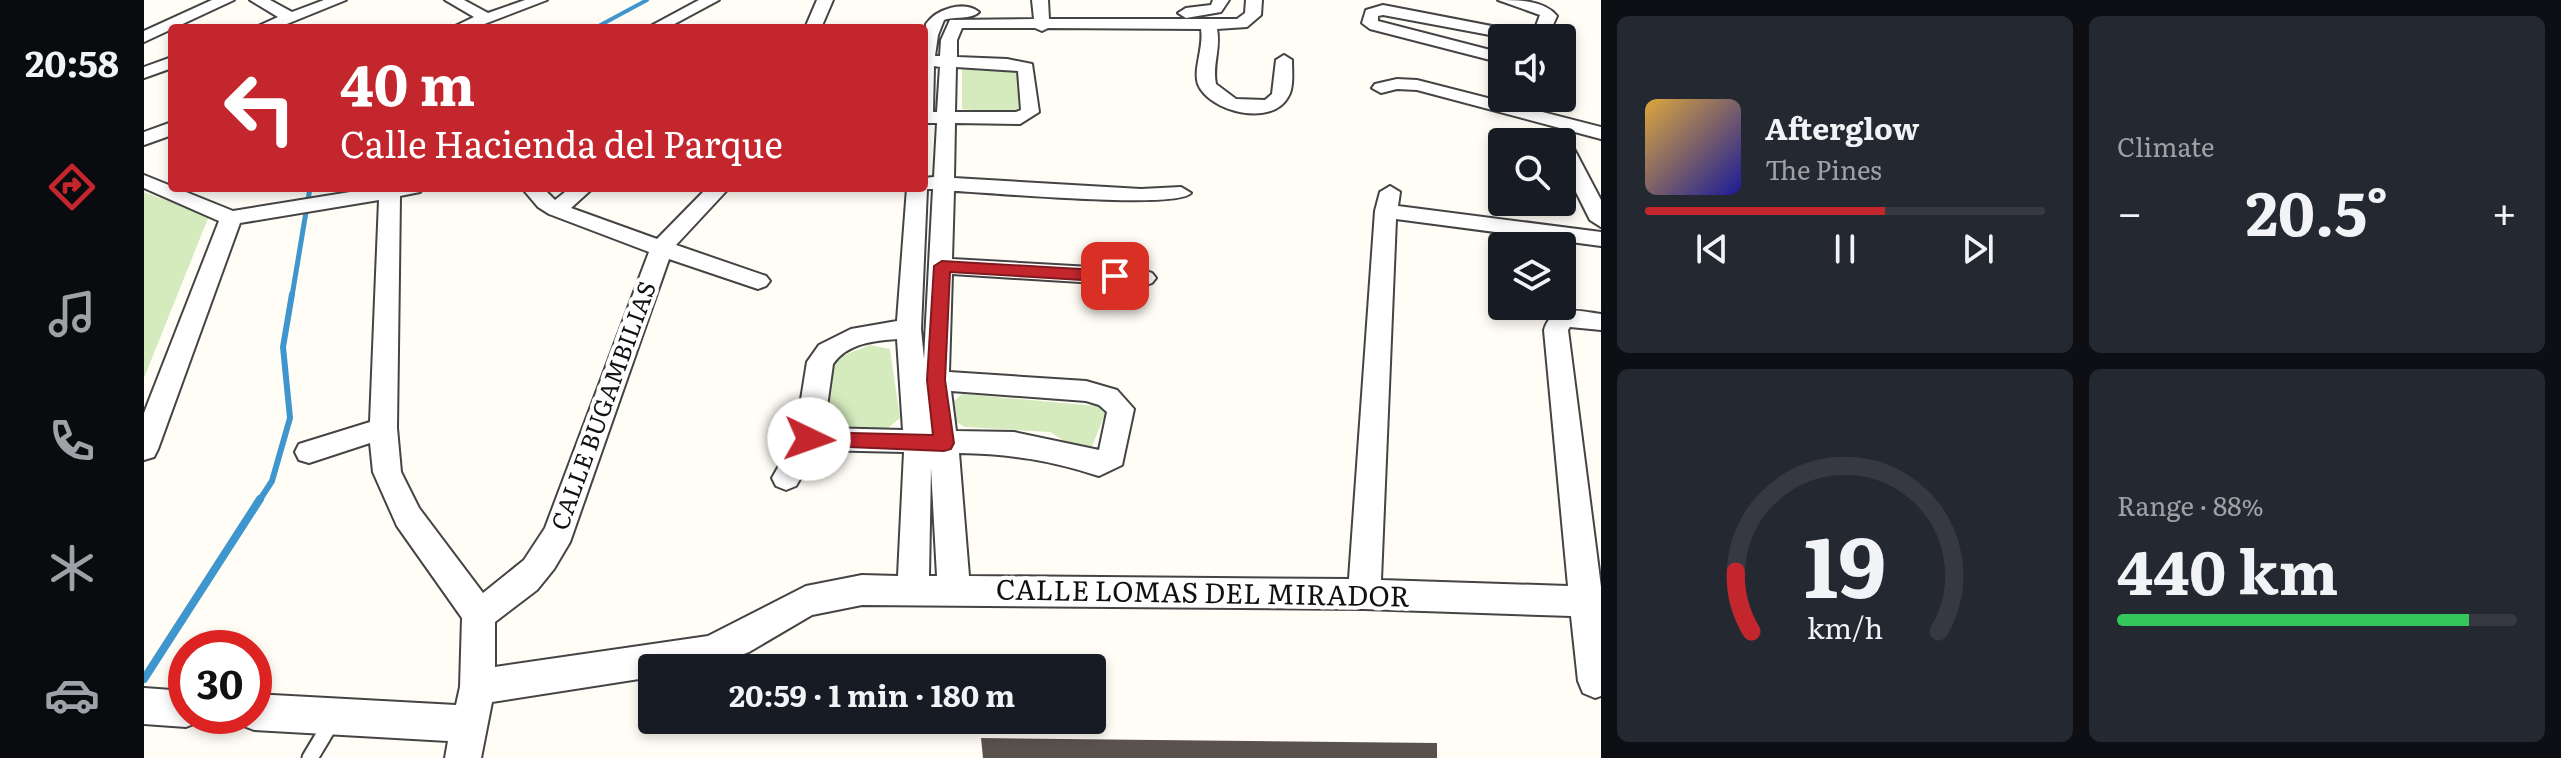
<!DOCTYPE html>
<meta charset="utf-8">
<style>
:root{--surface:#171b24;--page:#242831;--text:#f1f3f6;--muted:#9ea1a6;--line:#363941;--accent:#c4262e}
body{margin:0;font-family:Literata,serif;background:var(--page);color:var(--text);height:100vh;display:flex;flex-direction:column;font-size:30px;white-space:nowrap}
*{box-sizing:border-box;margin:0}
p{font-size:26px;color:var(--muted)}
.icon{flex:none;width:44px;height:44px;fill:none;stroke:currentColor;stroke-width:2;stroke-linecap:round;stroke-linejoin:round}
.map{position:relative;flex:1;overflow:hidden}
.drawer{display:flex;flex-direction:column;gap:16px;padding:16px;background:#0d0f14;width:960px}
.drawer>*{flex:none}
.banner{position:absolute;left:24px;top:24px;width:760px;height:168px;border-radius:8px;box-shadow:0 4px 12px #0003;background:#c4262e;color:#fff;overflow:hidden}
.tools{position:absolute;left:1344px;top:24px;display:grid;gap:16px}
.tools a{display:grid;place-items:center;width:88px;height:88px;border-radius:8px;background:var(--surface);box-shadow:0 4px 12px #0003;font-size:40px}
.speed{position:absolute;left:24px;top:630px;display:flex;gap:16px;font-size:40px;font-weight:700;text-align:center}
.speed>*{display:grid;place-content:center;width:104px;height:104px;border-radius:50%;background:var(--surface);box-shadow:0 4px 12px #0003;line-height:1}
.speed .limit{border:12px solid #d22;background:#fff;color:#111}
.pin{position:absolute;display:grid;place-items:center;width:68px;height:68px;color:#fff;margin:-34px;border-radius:16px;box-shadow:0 4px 12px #0006}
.me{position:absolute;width:88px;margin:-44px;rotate:93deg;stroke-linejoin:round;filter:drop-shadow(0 0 6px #0008)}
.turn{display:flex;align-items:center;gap:28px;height:168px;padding:0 40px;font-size:36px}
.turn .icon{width:104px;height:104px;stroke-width:2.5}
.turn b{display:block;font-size:56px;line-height:68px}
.big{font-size:60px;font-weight:700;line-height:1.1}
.drawer .tile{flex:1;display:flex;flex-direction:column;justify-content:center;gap:12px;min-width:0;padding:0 28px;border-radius:12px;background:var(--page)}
.drawer .dial{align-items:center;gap:0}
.dial svg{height:208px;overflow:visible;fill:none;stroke:var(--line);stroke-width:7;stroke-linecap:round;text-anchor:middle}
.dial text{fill:var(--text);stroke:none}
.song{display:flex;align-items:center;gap:24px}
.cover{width:96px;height:96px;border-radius:12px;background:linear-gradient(135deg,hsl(40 70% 55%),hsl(240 70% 35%))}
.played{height:8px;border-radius:4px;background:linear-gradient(90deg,var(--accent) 60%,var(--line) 60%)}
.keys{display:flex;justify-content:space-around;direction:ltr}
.heat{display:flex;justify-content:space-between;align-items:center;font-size:44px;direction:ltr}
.charge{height:12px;border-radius:6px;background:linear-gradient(90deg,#34c759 88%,var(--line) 0)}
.drawer .tiles{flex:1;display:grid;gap:16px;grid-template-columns:repeat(2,1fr)}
.trip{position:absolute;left:494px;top:654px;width:468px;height:80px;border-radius:8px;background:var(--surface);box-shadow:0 4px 12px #0003;font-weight:700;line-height:80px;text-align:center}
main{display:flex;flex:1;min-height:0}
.menu{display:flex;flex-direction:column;width:144px;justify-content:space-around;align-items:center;background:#090b0e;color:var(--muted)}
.menu .icon{width:56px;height:56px}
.menu .on{color:var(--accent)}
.menu b{font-size:36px;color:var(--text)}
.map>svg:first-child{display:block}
.green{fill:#d5ebbd}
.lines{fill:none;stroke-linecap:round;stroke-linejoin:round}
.stream-far3{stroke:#3f96cf;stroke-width:4}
.stream-far2{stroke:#3f96cf;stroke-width:5}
.stream-far1{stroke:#3f96cf;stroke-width:6}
.stream{stroke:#3f96cf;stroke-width:8}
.building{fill:#5a524d}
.service-casing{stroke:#444;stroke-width:19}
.minor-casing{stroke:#444;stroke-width:4}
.service{stroke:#fff;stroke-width:15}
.minor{fill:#fff;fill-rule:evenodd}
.route{fill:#c4262e;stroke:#7f191e;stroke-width:2}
.labels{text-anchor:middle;stroke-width:8;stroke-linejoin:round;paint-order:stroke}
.street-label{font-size:24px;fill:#111;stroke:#fff}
.near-street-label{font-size:28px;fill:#111;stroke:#fff}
</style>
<main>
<nav class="menu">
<b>20:58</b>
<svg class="icon on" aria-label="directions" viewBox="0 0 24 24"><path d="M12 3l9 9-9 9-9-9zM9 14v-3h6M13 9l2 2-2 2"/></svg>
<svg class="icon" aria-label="music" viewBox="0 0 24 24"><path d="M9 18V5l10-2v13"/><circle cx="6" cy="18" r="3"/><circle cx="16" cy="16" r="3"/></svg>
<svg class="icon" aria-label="phone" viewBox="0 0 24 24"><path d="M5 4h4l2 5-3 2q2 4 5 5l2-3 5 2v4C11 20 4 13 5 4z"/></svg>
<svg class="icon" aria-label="climate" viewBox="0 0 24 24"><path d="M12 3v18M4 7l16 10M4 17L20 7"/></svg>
<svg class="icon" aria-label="car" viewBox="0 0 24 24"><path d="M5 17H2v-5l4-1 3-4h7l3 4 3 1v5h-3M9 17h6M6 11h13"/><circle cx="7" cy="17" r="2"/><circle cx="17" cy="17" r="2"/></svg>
</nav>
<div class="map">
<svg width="1457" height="758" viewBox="0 0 1457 758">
<rect width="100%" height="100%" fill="#fffdf5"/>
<path class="green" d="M818 67 873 71 875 114 818 109Z
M0 192 65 216 0 378Z
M726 345 746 349 756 418 743 429 693 426 684 415 686 366 696 357Z
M818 394 964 407 944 456 906 432 821 427 810 421 809 402Z"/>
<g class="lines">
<path class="stream-far3" d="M451 28 503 0"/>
<path class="stream-far2" d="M148 296 166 188"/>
<path class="stream-far1" d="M115 501 128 481 146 418 139 347 148 294"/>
<path class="stream" d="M0 679 116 499"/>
</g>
<path class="building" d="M837 738 1293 743V758H839Z"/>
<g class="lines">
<g class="service-casing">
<path id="service" d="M166 758 187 723"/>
</g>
<g class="minor-casing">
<path id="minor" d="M68 0H90L0 42V31Z
M106 0H126L148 12 180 0H202L133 28H110L134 17Z
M301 0H320L344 13 381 0H403L330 28H307L330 17Z
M555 0H575L523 28H503Z
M673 0H689L677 28H661Z
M888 0H904L905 19H1093L1101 13 1102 0H1118L1117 15 1103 27 1073 29C1077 49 1068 65 1072 84L1092 99 1121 100 1128 94 1132 60 1140 55 1148 60C1148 71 1150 88 1144 97 1128 127 1065 112 1054 84 1049 69 1060 48 1057 29L904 28 898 31 891 28H818L813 40V57L863 59 888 64 895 112 876 124 811 123 810 178 997 189 1037 187 1047 193C1033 210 843 192 810 191L808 259 1000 270 1008 273 1012 278 1008 283 1000 286 808 274 805 372 942 381 973 390 990 409 978 465 955 476C905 460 867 454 815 453L825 576 1205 579 1231 211 1236 192 1246 186 1256 192 1254 206 1457 232V246L1252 219 1237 580 1424 586 1400 330C1408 303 1435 311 1457 314V330L1426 327 1424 330 1457 587V696L1451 698 1439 693 1434 681 1427 616 1220 609 718 605 668 615 605 652 565 668H508V677L348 702 337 758H301L304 741 110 730 97 725 94 716H110V694L312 705 316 687 318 618 253 526 229 472 226 443 165 463 155 460 151 452 155 444 226 422 235 200 96 223 14 449 10 457 0 460V413L75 221 0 188V175L89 211 231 188H279L276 192 256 196 253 428 257 472 275 508 339 593 380 560 401 528 505 252 405 214 394 207 378 188H399L411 200 426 188H449L427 208 513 239 563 188H585L532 245 622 276 626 281 622 286 614 289 525 259 426 542 410 569 393 590 351 622V667L564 636 662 586 718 575 754 576 760 452 673 450 652 486 642 490 632 486 628 478 651 437 663 362 675 345 707 329 753 321 763 188H780V178L790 177 793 123H780L782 24C792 9 820 0 835 12 827 20 811 16 800 20L794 35 791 56H796L797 40 806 20 890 19ZM790 66 796 67 793 112H789ZM812 67 874 71 877 110 872 112H811ZM783 189H789L780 359 777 329ZM753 339 759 430 680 428 689 364C704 343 729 341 753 339ZM807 391 942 401 955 405 963 412 955 450 870 432 812 431ZM787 468 793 576H785Z
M1069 0H1085L1077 12 1042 18 1034 13 1042 8 1067 5Z
M1354 0C1374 0 1400 0 1413 16L1403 38H1362L1239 15 1234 16V21L1358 53V63L1226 29 1218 23 1222 10 1239 5 1389 34 1396 15Z
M28 57V68L0 78V67Z
M1253 79 1273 80 1457 127V139L1273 90 1253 89 1237 93 1228 88 1231 84Z
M28 122V135L0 145V132Z
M1418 139 1428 145 1457 200V227L1446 220 1418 164V142H1410Z
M0 688 42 691V716H57L55 722 42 727 0 724Z"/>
</g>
<use href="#service" class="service"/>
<use href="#minor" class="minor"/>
</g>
<path class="route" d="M798 261 971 271 979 276 971 282 806 272 801 380 810 443 807 449 800 451 658 445 655 439 658 434 665 432 789 435 783 380 790 266Z"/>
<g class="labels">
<g class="street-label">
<text transform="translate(460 406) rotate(-70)" y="8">CALLE BUGAMBILIAS</text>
</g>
<g class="near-street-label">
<text transform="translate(1059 593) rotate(1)" y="10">CALLE LOMAS DEL MIRADOR</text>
</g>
</g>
</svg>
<div class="tools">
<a><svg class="icon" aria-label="sound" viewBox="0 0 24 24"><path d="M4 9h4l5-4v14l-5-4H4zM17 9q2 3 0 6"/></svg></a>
<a><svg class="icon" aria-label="search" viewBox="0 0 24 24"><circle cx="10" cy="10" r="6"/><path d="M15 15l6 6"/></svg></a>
<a><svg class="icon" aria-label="layers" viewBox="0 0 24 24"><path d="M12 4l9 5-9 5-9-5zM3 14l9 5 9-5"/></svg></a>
</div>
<div class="speed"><div class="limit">30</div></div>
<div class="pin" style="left:971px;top:276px;background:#d93025"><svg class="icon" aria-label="arrive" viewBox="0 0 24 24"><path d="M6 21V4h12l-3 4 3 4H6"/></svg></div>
<svg class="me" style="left:665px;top:439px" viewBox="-20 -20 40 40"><circle r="19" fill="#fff"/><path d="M0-13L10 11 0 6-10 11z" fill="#c4262e"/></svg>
<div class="trip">20:59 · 1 min · 180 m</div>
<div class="banner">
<div class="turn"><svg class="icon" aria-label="left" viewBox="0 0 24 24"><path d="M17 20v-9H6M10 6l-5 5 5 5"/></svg><div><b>40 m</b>Calle Hacienda del Parque</div></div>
</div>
</div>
<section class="drawer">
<div class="tiles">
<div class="tile">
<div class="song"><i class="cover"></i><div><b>Afterglow</b><p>The Pines</p></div></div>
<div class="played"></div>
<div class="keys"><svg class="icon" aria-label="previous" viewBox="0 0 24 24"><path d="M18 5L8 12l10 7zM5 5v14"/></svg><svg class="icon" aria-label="pause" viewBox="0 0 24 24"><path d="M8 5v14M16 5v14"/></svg><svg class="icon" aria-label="next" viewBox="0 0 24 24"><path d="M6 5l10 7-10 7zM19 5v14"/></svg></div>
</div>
<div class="tile"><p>Climate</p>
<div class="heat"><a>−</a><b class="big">20.5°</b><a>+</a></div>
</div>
<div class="tile dial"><svg viewBox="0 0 100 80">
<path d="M14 69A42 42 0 1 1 86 69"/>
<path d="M14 69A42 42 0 0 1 8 46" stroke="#c4262e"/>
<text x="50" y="56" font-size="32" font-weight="700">19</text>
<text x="50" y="72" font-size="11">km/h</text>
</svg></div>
<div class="tile"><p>Range · 88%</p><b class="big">440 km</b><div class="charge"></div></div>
</div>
</section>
</main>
